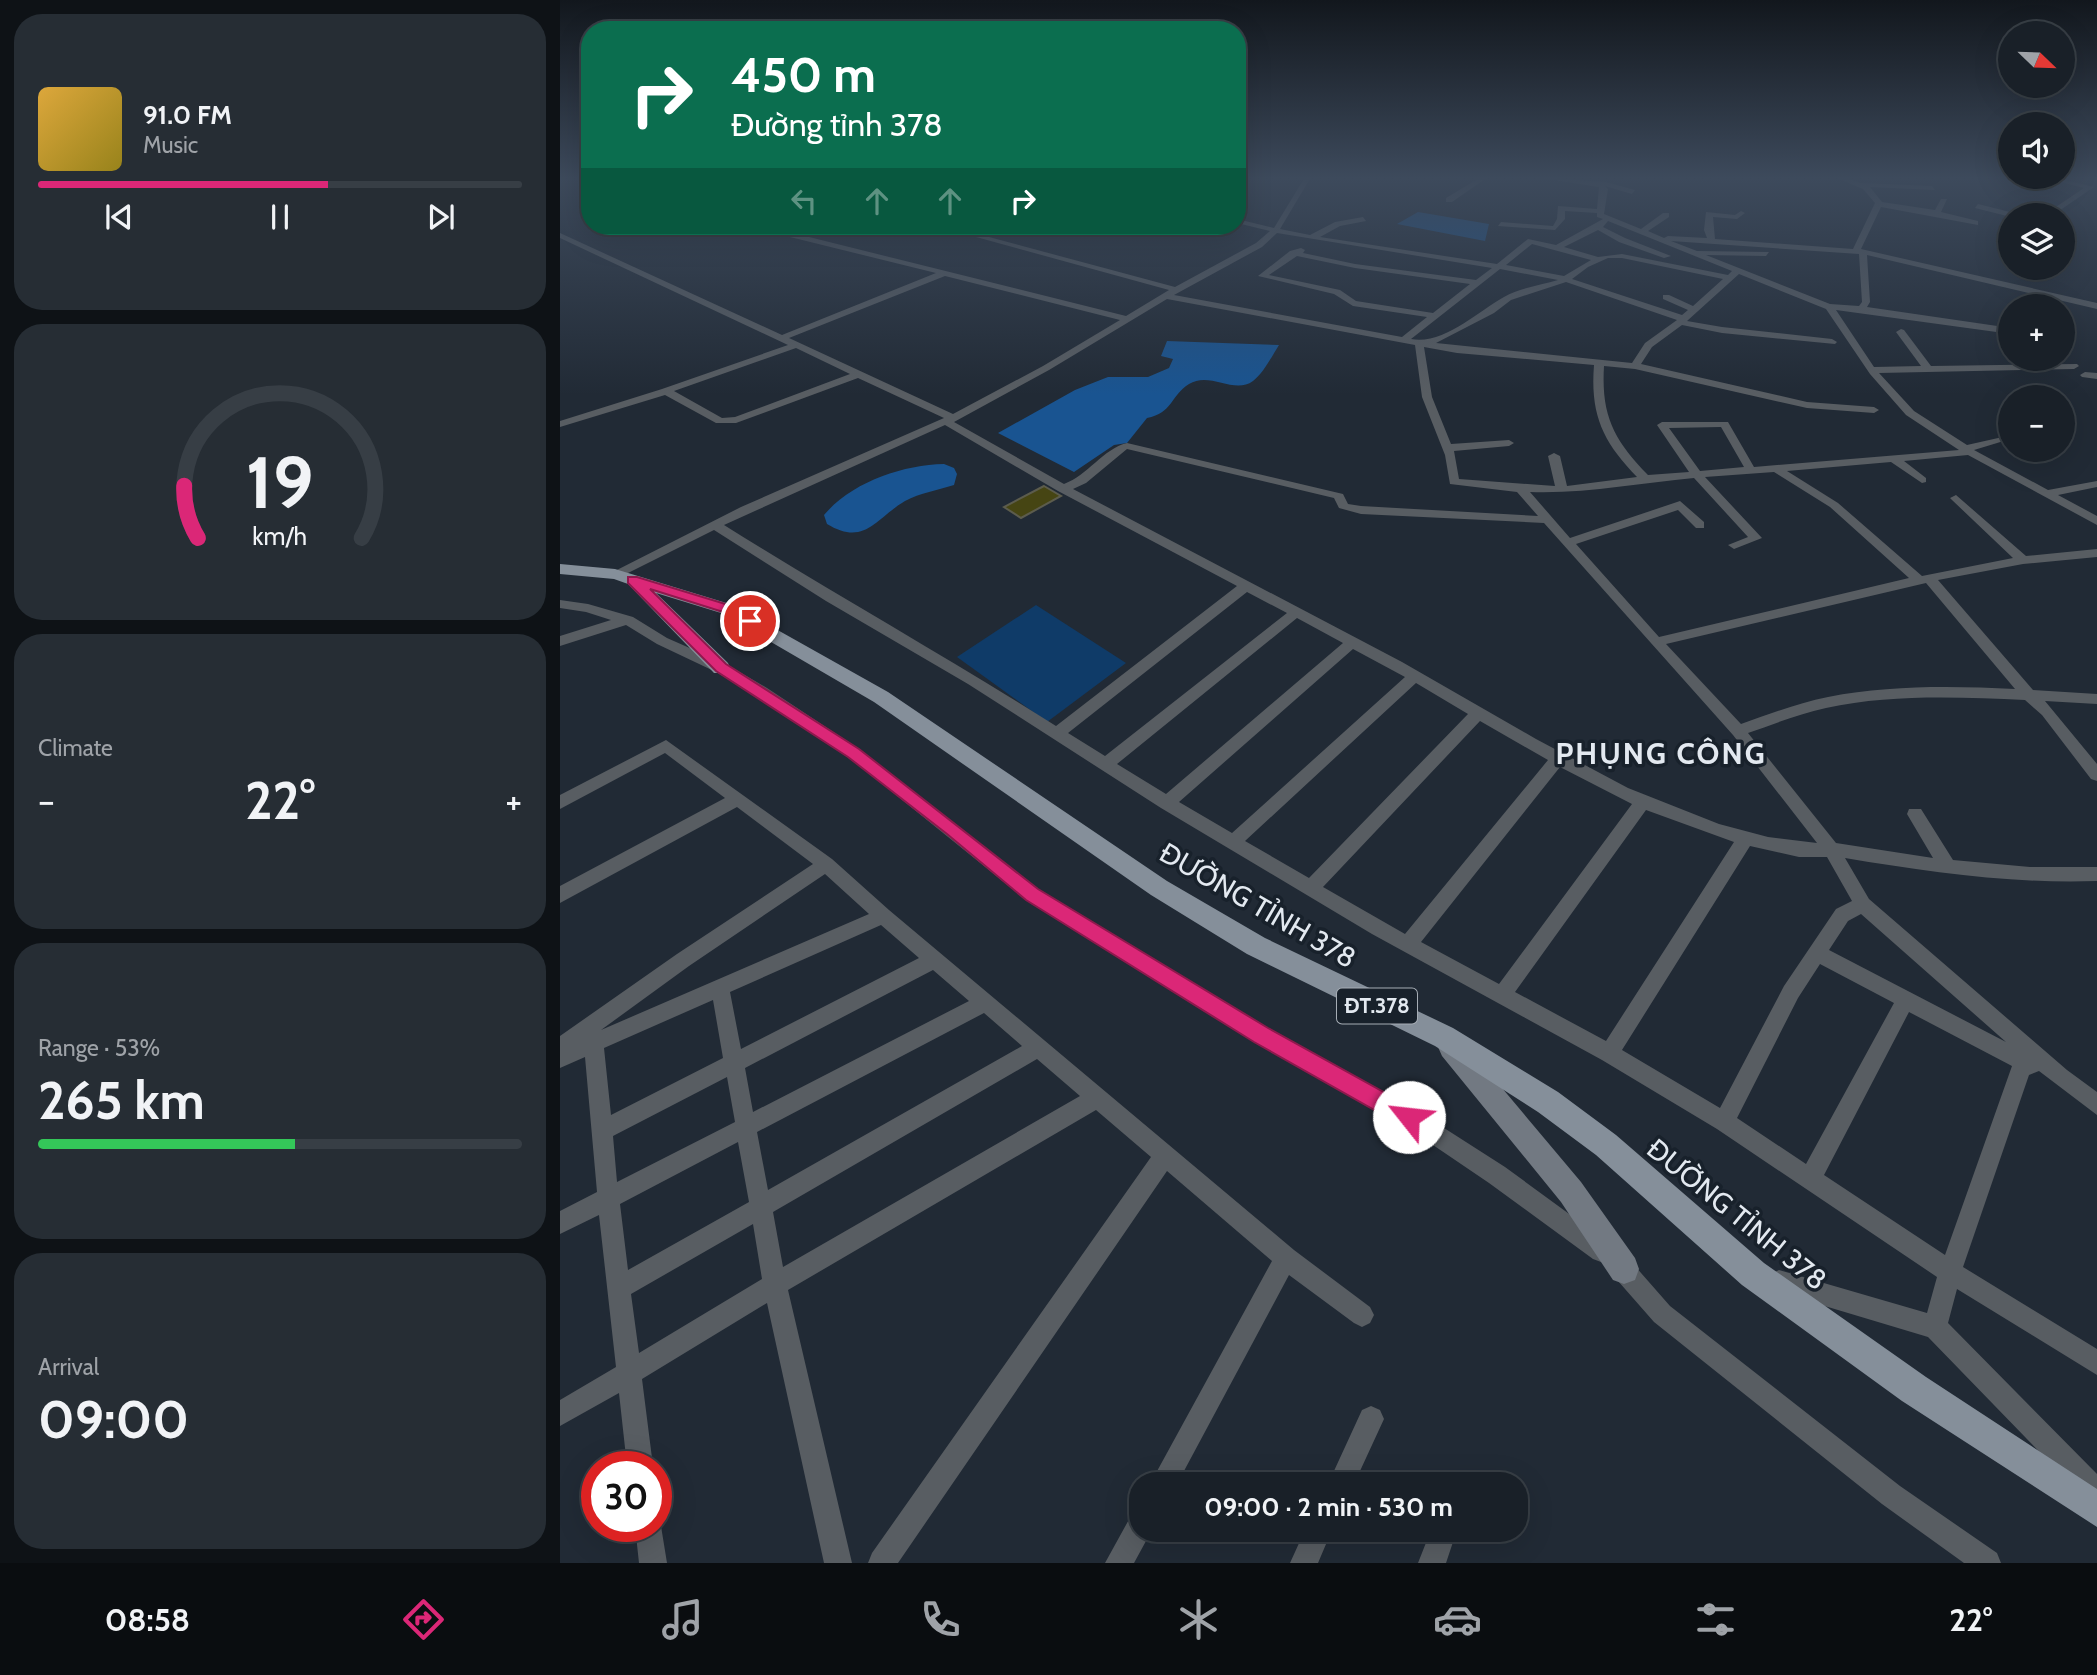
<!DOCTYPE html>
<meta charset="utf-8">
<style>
:root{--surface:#192028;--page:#262d34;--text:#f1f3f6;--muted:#9fa3a8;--line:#373e45;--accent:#db2777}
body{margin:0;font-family:Cabin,sans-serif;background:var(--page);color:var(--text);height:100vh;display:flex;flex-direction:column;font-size:26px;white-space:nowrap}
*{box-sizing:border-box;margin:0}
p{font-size:23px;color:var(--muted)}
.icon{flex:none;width:38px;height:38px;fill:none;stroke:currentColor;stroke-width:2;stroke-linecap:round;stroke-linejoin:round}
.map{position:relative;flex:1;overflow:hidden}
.panel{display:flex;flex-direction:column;gap:14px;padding:14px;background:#0e1216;width:560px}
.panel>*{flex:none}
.top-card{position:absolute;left:21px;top:21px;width:665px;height:214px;border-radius:28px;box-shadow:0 7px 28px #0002,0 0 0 2px var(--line);background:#0b6e4f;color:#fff;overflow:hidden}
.needle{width:46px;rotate:113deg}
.fabs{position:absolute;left:1438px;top:21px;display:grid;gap:14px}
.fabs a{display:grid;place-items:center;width:77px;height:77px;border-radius:50%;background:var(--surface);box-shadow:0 7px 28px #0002,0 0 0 2px var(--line);font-size:35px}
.speed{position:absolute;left:21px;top:1451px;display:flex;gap:14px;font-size:35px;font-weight:700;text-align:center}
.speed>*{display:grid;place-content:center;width:91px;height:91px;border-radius:50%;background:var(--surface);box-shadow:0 7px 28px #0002,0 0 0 2px var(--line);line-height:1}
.speed .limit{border:10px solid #d22;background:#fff;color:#111}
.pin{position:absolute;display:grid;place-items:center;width:60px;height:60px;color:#fff;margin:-30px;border:4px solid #fff;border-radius:50%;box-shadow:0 2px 7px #0007}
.me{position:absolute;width:77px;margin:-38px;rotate:299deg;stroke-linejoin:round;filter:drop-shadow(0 0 5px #0008)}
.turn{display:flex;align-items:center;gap:24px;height:147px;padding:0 35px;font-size:32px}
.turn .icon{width:91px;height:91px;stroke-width:2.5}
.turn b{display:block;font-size:49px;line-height:60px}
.lanes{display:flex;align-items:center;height:66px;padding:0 35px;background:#0003;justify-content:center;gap:35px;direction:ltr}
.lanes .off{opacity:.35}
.big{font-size:52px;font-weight:700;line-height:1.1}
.panel .tile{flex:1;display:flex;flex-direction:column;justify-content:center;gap:10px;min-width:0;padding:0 24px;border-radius:28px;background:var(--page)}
.panel .dial{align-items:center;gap:0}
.dial svg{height:182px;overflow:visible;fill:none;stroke:var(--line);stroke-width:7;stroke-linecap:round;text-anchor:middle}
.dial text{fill:var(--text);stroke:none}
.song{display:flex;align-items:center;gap:21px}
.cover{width:84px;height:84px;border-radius:10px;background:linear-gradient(135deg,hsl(40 70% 55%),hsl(50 70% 35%))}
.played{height:7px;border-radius:4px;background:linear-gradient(90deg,var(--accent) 60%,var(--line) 60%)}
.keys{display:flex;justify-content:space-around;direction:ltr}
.heat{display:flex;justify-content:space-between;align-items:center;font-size:38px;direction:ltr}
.charge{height:10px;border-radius:5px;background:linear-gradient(90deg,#34c759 53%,var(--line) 0)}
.trip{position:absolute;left:569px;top:1472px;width:399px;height:70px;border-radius:28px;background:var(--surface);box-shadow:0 7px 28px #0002,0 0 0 2px var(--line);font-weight:700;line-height:70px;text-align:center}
.dock{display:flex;height:112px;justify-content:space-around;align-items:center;background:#0a0d10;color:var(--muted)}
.dock .icon{width:49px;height:49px}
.dock .current{color:var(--accent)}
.dock b{font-size:32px;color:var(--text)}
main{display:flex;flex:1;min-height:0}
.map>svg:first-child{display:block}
.green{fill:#0f3b68}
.water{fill:#195491}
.building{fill:#464513;stroke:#5c5c4d;stroke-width:2}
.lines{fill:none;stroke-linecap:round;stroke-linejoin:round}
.street{fill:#585d62;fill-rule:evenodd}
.secondary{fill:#727982;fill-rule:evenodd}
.primary{fill:#858f9a;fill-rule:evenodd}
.route{fill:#db2777;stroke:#8e194d;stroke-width:2}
.labels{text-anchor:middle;stroke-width:7;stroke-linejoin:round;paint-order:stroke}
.shield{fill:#18212b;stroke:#a6adb5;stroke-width:2}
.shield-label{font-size:21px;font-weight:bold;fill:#e3e9f0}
.near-street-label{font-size:28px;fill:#e3e9f0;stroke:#18212b}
.district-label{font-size:30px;font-weight:bold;letter-spacing:2px;fill:#e3e9f0;stroke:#18212b}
</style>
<main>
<section class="panel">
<div class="tile">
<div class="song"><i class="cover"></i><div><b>91.0 FM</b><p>Music</p></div></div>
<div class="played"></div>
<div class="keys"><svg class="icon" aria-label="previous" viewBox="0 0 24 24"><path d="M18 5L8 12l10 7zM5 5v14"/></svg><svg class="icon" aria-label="pause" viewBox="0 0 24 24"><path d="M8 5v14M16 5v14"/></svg><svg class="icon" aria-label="next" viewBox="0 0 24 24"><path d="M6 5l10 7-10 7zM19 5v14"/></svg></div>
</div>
<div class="tile dial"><svg viewBox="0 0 100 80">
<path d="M14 69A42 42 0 1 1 86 69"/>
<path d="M14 69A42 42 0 0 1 8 46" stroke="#db2777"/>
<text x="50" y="56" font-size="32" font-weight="700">19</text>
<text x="50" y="72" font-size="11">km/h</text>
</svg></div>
<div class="tile"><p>Climate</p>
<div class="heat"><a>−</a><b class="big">22°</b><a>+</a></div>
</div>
<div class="tile"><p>Range · 53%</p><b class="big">265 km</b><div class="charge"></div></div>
<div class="tile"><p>Arrival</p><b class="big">09:00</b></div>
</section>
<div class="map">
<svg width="1537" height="1563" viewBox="0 0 1537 1563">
<rect width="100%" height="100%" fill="#212a35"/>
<path class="green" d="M476 605 566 663 487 722 397 657Z"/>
<path class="water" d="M858 212 929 224 925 241 837 224Z
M607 341 719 345C712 356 703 374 693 381 674 395 650 371 629 384 610 396 613 413 587 418L567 443 554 445 514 472 438 433 515 390 548 377H588L609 368 613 359 601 356Z
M384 464 394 468 397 474 394 485C378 490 360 493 345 501 316 518 305 547 267 524L264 515C292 482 342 465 384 464Z"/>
<path class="building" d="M484 486 501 496 461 518 444 507Z"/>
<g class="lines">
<path class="street" d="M745 177H751L720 229 750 235 775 222 803 217 806 221 780 226 760 237 937 264 968 239 996 245 1043 219 1037 217V213L1005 211V219L995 230 938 226 941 222 993 226 997 219 998 206 1037 209 1039 187 974 177 1046 182 1075 190 1072 194 1045 186 1048 189 1044 214 1081 229 1103 213H1109V217L1088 231 1104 238 1108 236 1147 238 1144 230 1146 212 1175 215 1181 211 1185 213 1177 219 1153 217 1155 239 1293 249 1315 203 1303 189 1274 177H1283L1301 183 1372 186 1375 190 1310 187 1322 202 1375 210 1381 199H1387L1381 212 1418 221V225L1321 207 1301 249 1537 303V309L1307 255 1310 302 1307 307 1451 328V334L1276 310 1314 367 1361 366 1336 332 1341 329 1344 330 1371 366 1517 364 1519 366 1514 369 1319 373 1354 411 1407 445 1447 436V440L1414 450 1488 490 1537 481V487L1498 495 1537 516V525L1408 455 1344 461 1366 478V482L1362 483 1331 462 1227 471 1278 503 1362 576 1453 558 1392 500 1390 498 1396 495 1466 556 1537 549V557L1463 564 1378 580 1473 690 1537 694V704L1485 701 1537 764V781L1531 779 1482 715 1465 700C1399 697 1330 694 1266 708 1239 714 1214 724 1188 733L1276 843 1373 858 1347 814 1349 809H1361L1393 860 1470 867H1537V881C1452 884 1369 872 1285 858L1309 899 1507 1070 1537 1092V1115L1479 1071 1469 1075 1403 1267 1537 1349V1375L1397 1289 1388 1323 1537 1474V1506L1528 1502 1368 1337 1211 1290 1207 1282 1211 1274 1219 1270 1367 1313 1377 1277 1157 1129 1042 1060 812 934 601 808 408 684 266 601 154 530 60 577 55 578 49 574 181 507 384 418 298 378 176 423H156L105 395 0 427V421L102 389 228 345 0 238V233L222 335 376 273 230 237 233 233 566 316 609 290 376 226H388L615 287 696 243 710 231 677 223V219L714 228ZM1048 221 1172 271 1168 275 1062 254 1038 257 1004 247 1038 230 1059 242 1104 258 1111 256 1065 238 1043 227ZM717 233 932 268 916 280 795 264 743 253 745 250 741 248 730 251 698 276 774 294 793 306 867 317 842 337 614 295 702 247ZM1111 241 1299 254 1302 302 1299 306 1270 304 1146 255 1206 256 1209 252 1137 251ZM972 244 1031 260 1004 276 946 265ZM737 256 795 268 910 284 873 313 796 301 780 290 709 275ZM1048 258H1062L1163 279 1133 306 1109 295H1103V299L1128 310 1122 315 1012 279 1028 267ZM940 269 998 280C981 285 960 288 944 297 917 312 884 345 851 339ZM1179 274 1266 309 1310 374 1346 415 1399 450 1194 467 1168 422H1102L1097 425 1129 472 1088 475C1054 440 1041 416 1044 366L1075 369 1247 408 1314 413 1319 410 1314 407 1247 402 1081 364 1092 347 1122 325 1162 333 1275 344 1277 342 1272 339 1162 327 1127 321ZM385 276 560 320 483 366 393 414 229 338ZM1006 282 1117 320 1085 343 1072 363 876 343 934 313 951 300ZM607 299 855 345 862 397 885 455 890 484 957 492 978 516 801 506 788 504 783 494 567 443C543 449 528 475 504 484L394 422 489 370ZM864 347 897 353 1034 365C1030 415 1043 442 1077 477L1007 486 1000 456 994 453 988 456 995 486 899 479 894 451 949 446 954 443 949 440 891 444 872 397ZM236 348 290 374 175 417 162 418 114 391ZM385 425 498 491 677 586 496 726C387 657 274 594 164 525ZM1161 427 1184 467 1140 471 1109 428ZM567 449 774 498 779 508 801 514 984 523 1173 735 1257 843 1208 837 1159 824 1068 788 976 739 842 662 513 489 526 483ZM1214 472 1270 507 1349 578 1099 637 1016 544 1118 510 1136 528H1144V522L1120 501 1010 538 970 492C1025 494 1079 483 1134 478L1188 537 1168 545 1174 549 1202 538 1145 477ZM1366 583 1455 689C1393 686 1329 685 1268 697 1238 703 1209 714 1181 724L1106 644ZM687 592 727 613 545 756 508 733ZM737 618 783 643 606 794 557 764ZM793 649 845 677 672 833 619 802ZM856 683 908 714 749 878 685 841ZM920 721 988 760 845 934 763 887ZM1000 767 1072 804 939 984 861 942ZM1086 810 1174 842 1046 1041 955 992ZM1190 846 1239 857H1267L1292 901 1276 909 1224 986 1160 1108 1062 1050ZM1301 914 1446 1042 1269 950 1288 921ZM1260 964 1334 1003 1246 1164 1177 1118 1238 998ZM1349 1012 1452 1066 1385 1255 1264 1175Z
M921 177H928L892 202H886V198Z
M1482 177H1493L1534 187 1493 215H1484L1524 188Z
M1418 204 1454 213 1455 215 1451 217 1415 208Z
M1525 372 1537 373V379L1522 377 1520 375Z
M0 600 28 604 73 617 107 638 166 664 207 688 299 749 478 890 708 1028 856 1110 945 1167 1049 1243 1052 1251 1049 1259 1041 1262 1033 1259 929 1183 842 1124 694 1042 466 900 289 757 197 696 156 672 97 644 66 625 0 646V636L51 620 26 612 0 608Z
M106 740 272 859 329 910 734 1250 810 1307 814 1315 810 1323 802 1327 794 1323 729 1275 617 1484H590L712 1261 607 1171 338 1563H308L312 1553 591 1157 536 1110 228 1290 292 1563H264L207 1303 82 1379 93 1466H67L59 1393 0 1426V1400L56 1367 39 1215 0 1234V1211L37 1192 25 1057 0 1068V1036L117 954 253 864 177 807 0 903V886L165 798 105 753 0 809V795ZM265 874 309 914 41 1030 129 966ZM321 925 359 958 181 1049 170 992ZM373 970 409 1001 193 1112 185 1068ZM153 1000 163 1058 51 1115 44 1048ZM424 1013 462 1046 208 1190 197 1132ZM477 1059 520 1096 223 1267 213 1212ZM167 1077 175 1122 57 1182 53 1136ZM178 1142 189 1202 68 1270 60 1204ZM193 1224 202 1279 79 1353 71 1294Z
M1059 1254 1067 1257 1110 1306 1340 1486 1437 1553 1441 1563H1404L1322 1504 1094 1322 1051 1273 1048 1265 1051 1257Z
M811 1406 820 1410 824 1419 794 1484H768L802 1410Z
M581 1510V1530H592L574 1563H545L572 1514Z
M96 1516 101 1526 107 1563H79L75 1526H96Z
M745 1530H772L758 1563H730Z
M871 1530H897L886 1563H858Z"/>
<path class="secondary" d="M891 1034 900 1038 1021 1182 1075 1258 1079 1269 1075 1280 1064 1284 1053 1280 1001 1202 882 1056 878 1047 882 1038Z"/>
<path class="primary" d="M0 564 55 569 173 605 328 692 607 881 705 938 893 1028 998 1092 1056 1135 1204 1263 1366 1377 1537 1489V1527L1342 1401 1182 1285 1036 1155 978 1112 875 1046 687 954 591 895 314 702 161 613 96 593 168 663 170 668 168 673H154L68 584 54 579 0 574Z"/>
</g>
<linearGradient id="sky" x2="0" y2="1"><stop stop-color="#12171d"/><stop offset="0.45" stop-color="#3d4a5c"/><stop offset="1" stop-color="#3d4a5c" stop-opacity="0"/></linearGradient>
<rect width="1537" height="395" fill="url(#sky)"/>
<path class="route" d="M68 577H77L172 606 194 618 196 621 190 626 163 612 90 589 166 664 299 749 478 889 708 1028 856 1110 859 1117 856 1125 849 1128 841 1125 694 1042 466 900 387 834 288 757 156 671 68 583Z"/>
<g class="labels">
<rect class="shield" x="777" y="988.5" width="80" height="35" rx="5"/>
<g class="shield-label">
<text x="817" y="1013">ĐT.378</text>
</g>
<g class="near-street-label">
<text transform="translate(698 905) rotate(30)" y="10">ĐƯỜNG TỈNH 378</text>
<text transform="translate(1177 1214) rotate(39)" y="10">ĐƯỜNG TỈNH 378</text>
</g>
<g class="district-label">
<text x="1101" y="764">PHỤNG CÔNG</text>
</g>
</g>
</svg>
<div class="fabs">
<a><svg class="needle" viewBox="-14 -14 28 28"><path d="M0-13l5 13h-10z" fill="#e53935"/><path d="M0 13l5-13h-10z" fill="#9fa3a8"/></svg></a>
<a><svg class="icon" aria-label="sound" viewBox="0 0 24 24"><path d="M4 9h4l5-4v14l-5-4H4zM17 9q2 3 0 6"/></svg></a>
<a><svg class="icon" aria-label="layers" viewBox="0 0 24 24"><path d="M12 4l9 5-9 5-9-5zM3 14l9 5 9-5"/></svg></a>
<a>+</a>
<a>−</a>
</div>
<div class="speed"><div class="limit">30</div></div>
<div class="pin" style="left:190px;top:621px;background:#d93025"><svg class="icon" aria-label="arrive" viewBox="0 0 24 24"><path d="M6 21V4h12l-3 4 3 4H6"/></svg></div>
<svg class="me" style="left:849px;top:1117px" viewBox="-20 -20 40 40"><circle r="19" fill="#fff"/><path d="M0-13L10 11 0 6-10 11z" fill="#db2777"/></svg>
<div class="trip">09:00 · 2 min · 530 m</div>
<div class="top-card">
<div class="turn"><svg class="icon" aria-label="right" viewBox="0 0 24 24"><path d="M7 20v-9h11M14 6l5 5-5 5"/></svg><div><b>450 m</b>Đường tỉnh 378</div></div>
<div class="lanes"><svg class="icon off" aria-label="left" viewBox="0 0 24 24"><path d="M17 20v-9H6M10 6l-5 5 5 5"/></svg><svg class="icon off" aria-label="ahead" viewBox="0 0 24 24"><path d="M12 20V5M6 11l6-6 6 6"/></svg><svg class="icon off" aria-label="ahead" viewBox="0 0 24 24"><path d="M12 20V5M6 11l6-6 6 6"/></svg><svg class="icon" aria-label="right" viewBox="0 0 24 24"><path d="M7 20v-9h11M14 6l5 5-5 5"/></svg></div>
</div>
</div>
</main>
<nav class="dock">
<b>08:58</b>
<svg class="icon current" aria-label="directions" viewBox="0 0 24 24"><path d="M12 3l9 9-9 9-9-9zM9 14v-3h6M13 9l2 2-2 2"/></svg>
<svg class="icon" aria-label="music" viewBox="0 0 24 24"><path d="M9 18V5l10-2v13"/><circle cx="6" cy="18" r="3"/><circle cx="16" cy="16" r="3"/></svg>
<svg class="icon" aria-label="phone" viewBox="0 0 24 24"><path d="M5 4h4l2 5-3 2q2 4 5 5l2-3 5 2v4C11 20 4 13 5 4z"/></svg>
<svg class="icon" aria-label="climate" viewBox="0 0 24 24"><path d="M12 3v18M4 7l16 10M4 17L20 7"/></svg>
<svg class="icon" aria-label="car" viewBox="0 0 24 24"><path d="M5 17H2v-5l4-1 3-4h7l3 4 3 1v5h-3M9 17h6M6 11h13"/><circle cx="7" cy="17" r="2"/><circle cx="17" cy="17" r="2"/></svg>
<svg class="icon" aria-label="filters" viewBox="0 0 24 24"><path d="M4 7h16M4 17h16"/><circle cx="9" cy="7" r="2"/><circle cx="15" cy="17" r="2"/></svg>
<b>22°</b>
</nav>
